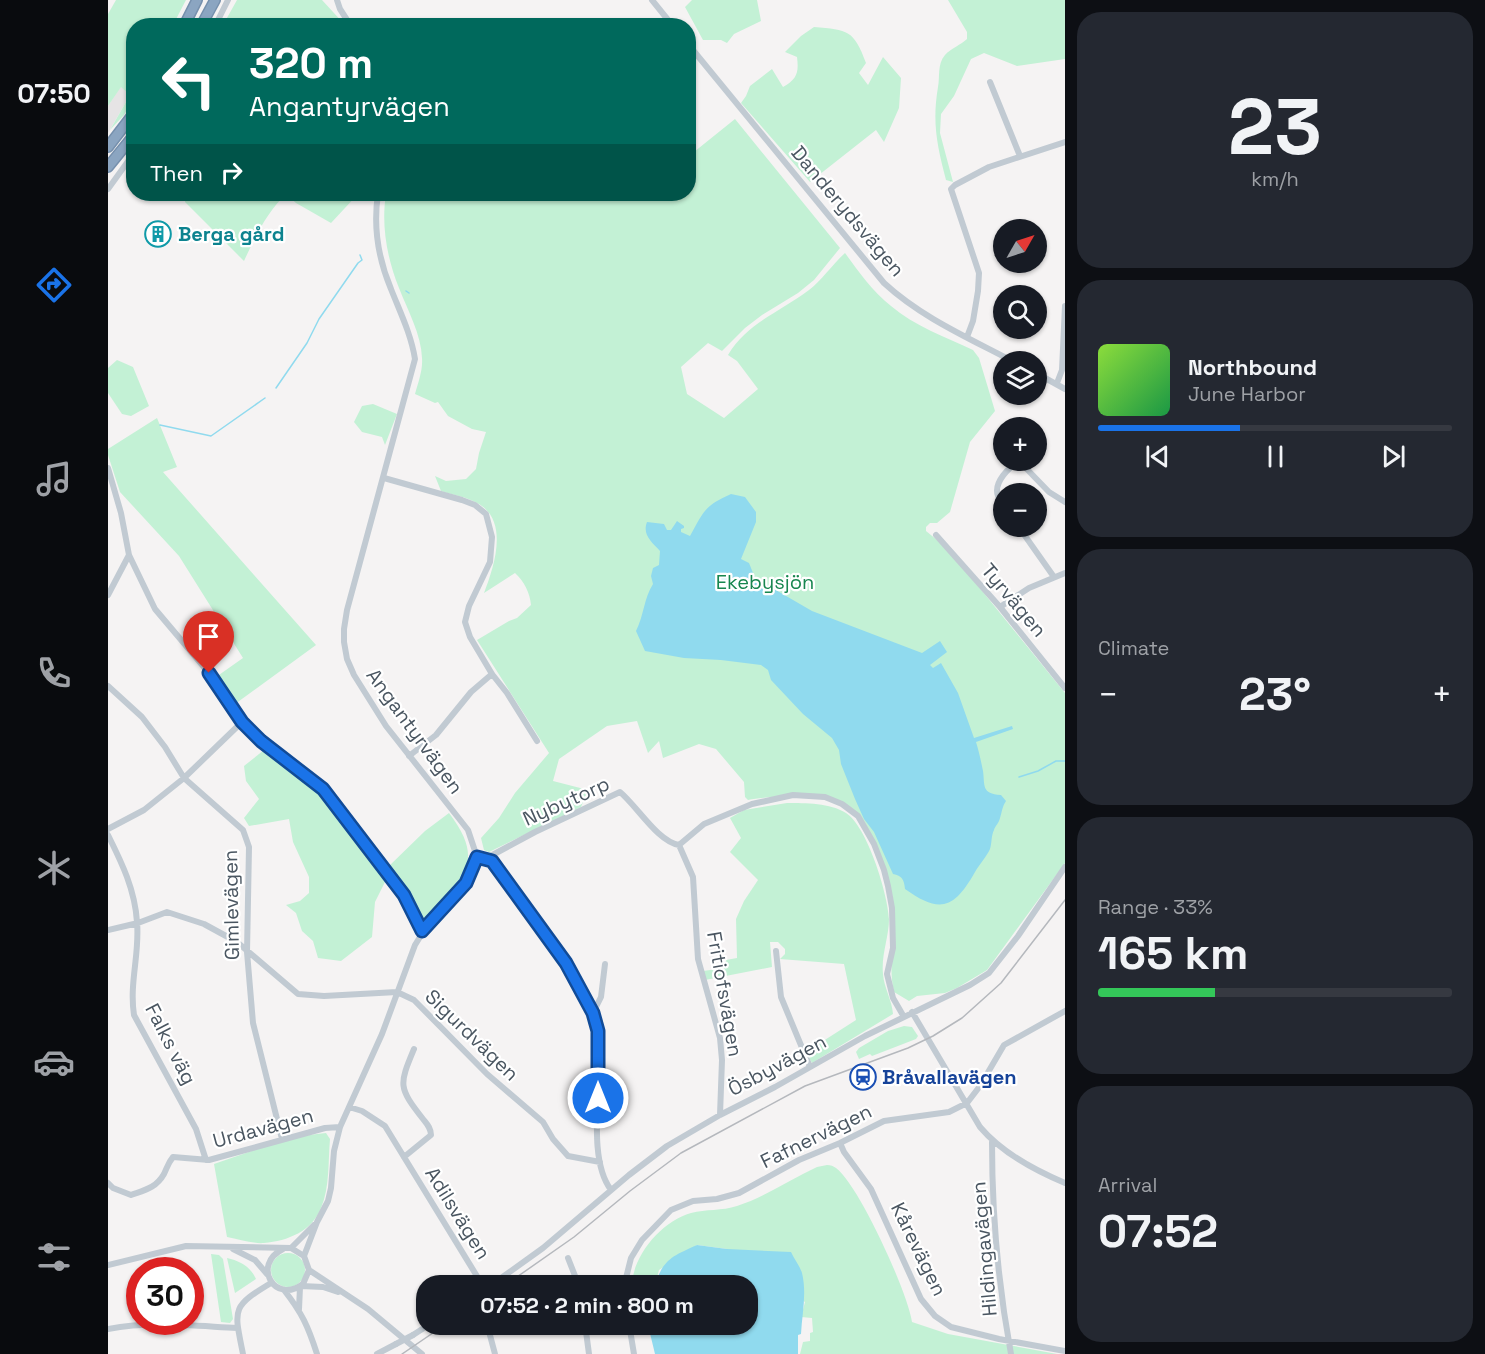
<!DOCTYPE html>
<meta charset="utf-8">
<style>
:root{--surface:#171b24;--page:#242831;--text:#f1f3f6;--muted:#9ea1a6;--line:#363941;--accent:#1a73e8}
body{margin:0;font-family:"Space Grotesk",sans-serif;background:var(--page);color:var(--text);height:100vh;display:flex;flex-direction:column;font-size:22px;white-space:nowrap}
*{box-sizing:border-box;margin:0}
p{font-size:20px;color:var(--muted)}
.icon{flex:none;width:33px;height:33px;fill:none;stroke:currentColor;stroke-width:2;stroke-linecap:round;stroke-linejoin:round}
.map{position:relative;flex:1;overflow:hidden}
.details{display:flex;flex-direction:column;gap:12px;padding:12px;background:#0d0f14;width:420px}
.details>*{flex:none}
.banner{position:absolute;left:18px;top:18px;width:570px;height:183px;border-radius:24px;box-shadow:0 2px 4px #0004;background:#00695c;color:#fff;overflow:hidden}
.needle{width:39px;rotate:51deg}
.buttons{position:absolute;left:885px;top:219px;display:grid;gap:12px}
.buttons a{display:grid;place-items:center;width:54px;height:54px;border-radius:50%;background:var(--surface);box-shadow:0 2px 4px #0004;font-size:30px}
.speed{position:absolute;left:18px;top:1257px;display:flex;gap:12px;font-size:30px;font-weight:700;text-align:center}
.speed>*{display:grid;place-content:center;width:78px;height:78px;border-radius:50%;background:var(--surface);box-shadow:0 2px 4px #0004;line-height:1}
.speed .limit{border:9px solid #d22;background:#fff;color:#111}
.pin{position:absolute;display:grid;place-items:center;width:51px;height:51px;color:#fff;margin:-62px -26px;border-radius:50% 50% 50% 0;rotate:-45deg;box-shadow:0 0 6px #0007}
.pin .icon{rotate:45deg}
.me{position:absolute;width:66px;margin:-33px;rotate:0deg;stroke-linejoin:round;filter:drop-shadow(0 0 4px #0008)}
.turn{display:flex;align-items:center;gap:21px;height:126px;padding:0 24px;font-size:27px}
.turn .icon{width:78px;height:78px;stroke-width:2.5}
.turn b{display:block;font-size:42px;line-height:51px}
.then{display:flex;align-items:center;height:57px;padding:0 24px;background:#0003;gap:12px;font-size:22px}
.big{font-size:45px;font-weight:800;line-height:1.1}
.details .tile{flex:1;display:flex;flex-direction:column;justify-content:center;gap:9px;min-width:0;padding:0 21px;border-radius:24px;background:var(--page)}
.details .dial{align-items:center;gap:0}
.dial b{font-size:78px;line-height:1}
.song{display:flex;align-items:center;gap:18px}
.cover{width:72px;height:72px;border-radius:9px;background:linear-gradient(135deg,hsl(90 70% 55%),hsl(140 70% 35%))}
.played{height:6px;border-radius:3px;background:linear-gradient(90deg,var(--accent) 40%,var(--line) 40%)}
.keys{display:flex;justify-content:space-around;direction:ltr}
.heat{display:flex;justify-content:space-between;align-items:center;font-size:33px;direction:ltr}
.charge{height:9px;border-radius:4px;background:linear-gradient(90deg,#34c759 33%,var(--line) 0)}
.trip{position:absolute;left:308px;top:1275px;width:342px;height:60px;border-radius:24px;background:var(--surface);box-shadow:0 2px 4px #0004;font-weight:800;line-height:60px;text-align:center}
main{display:flex;flex:1;min-height:0}
.dock{display:flex;flex-direction:column;width:108px;justify-content:space-around;align-items:center;background:#090b0e;color:var(--muted)}
.dock .icon{width:42px;height:42px}
.dock .current{color:var(--accent)}
.dock b{font-size:27px;color:var(--text)}
.map>svg:first-child{display:block}
.education{fill:#e6e4e5}
.green{fill:#c3f1d5}
.water{fill:#90daee}
.lines{fill:none;stroke-linecap:round;stroke-linejoin:round}
.stream{stroke:#90daee;stroke-width:1.5}
.highway-casing{stroke:#7690ad;stroke-width:12}
.minor{stroke:#c1cad2;stroke-width:6}
.highway{stroke:#8ba5c1;stroke-width:9}
.rail{stroke:#b5b8bd;stroke-width:1.5}
.minor-bridge{stroke:#c1cad2;stroke-width:6}
.route-casing{stroke:#114b97;stroke-width:15}
.route{stroke:#1a73e8;stroke-width:10}
.labels{text-anchor:middle;stroke-width:4.5;stroke-linejoin:round;paint-order:stroke}
.street-label{font-size:20px;fill:#4a5661;stroke:#fff}
.culture-label{font-size:20px;font-weight:bold;fill:#0d838f;stroke:#fff;text-anchor:start}
.park-label{font-size:20px;fill:#17864f;stroke:#fff}
.transit-label{font-size:20px;font-weight:bold;fill:#164399;stroke:#fff;text-anchor:start}
</style>
<main>
<nav class="dock">
<b>07:50</b>
<svg class="icon current" aria-label="directions" viewBox="0 0 24 24"><path d="M12 3l9 9-9 9-9-9zM9 14v-3h6M13 9l2 2-2 2"/></svg>
<svg class="icon" aria-label="music" viewBox="0 0 24 24"><path d="M9 18V5l10-2v13"/><circle cx="6" cy="18" r="3"/><circle cx="16" cy="16" r="3"/></svg>
<svg class="icon" aria-label="phone" viewBox="0 0 24 24"><path d="M5 4h4l2 5-3 2q2 4 5 5l2-3 5 2v4C11 20 4 13 5 4z"/></svg>
<svg class="icon" aria-label="climate" viewBox="0 0 24 24"><path d="M12 3v18M4 7l16 10M4 17L20 7"/></svg>
<svg class="icon" aria-label="car" viewBox="0 0 24 24"><path d="M5 17H2v-5l4-1 3-4h7l3 4 3 1v5h-3M9 17h6M6 11h13"/><circle cx="7" cy="17" r="2"/><circle cx="17" cy="17" r="2"/></svg>
<svg class="icon" aria-label="filters" viewBox="0 0 24 24"><path d="M4 7h16M4 17h16"/><circle cx="9" cy="7" r="2"/><circle cx="15" cy="17" r="2"/></svg>
</nav>
<div class="map">
<svg width="957" height="1354" viewBox="0 0 957 1354">
<rect width="100%" height="100%" fill="#f5f3f3"/>
<path class="education" d="M13 86 22 95 0 133V106Z"/>
<path class="green" d="M8 0H78L65 25 26 26 25 99 16 115 2 130 22 95 13 87 0 106V14Z
M129 0H214L237 25H115Z
M584 0H649L653 21 626 34 619 43 613 40H595L577 7Z
M840 0H957V59L909 66 876 53 863 59 846 96 833 114 832 133 845 182 838 180C829 145 824 123 830 87 832 77 829 64 837 55 843 48 853 45 859 39V32Z
M706 27C740 30 746 30 758 63L751 73 760 85 775 57 793 78 791 108 776 142 768 130 702 182 633 103 638 96 642 86 664 69 675 87C689 79 691 73 689 57L677 52 693 36Z
M627 119 732 248 706 280 690 293 654 315 637 328 614 351 600 343 573 367 579 394 616 418 650 389 629 361 620 355C639 323 672 312 701 290 713 281 725 264 737 253 751 272 764 291 783 306 806 326 838 337 865 350L871 358 887 411 862 442 842 512 829 523H822L818 527V531L840 549 957 693V863L879 970 849 988 837 993 809 996 801 1001 786 992C779 963 789 932 785 901 784 888 776 874 772 862 766 843 759 824 743 811 720 793 668 795 640 800L637 797 636 782 608 749 591 744 555 758 551 741 540 753 529 721 499 726 451 759 445 781 480 790 473 807 381 852 376 850 373 838 391 818 407 793 441 753 369 640 401 621 409 618 423 605C422 593 416 581 407 573L376 593C386 567 402 520 369 503 359 497 345 495 333 491L327 476 338 481 358 479 368 469 371 453 378 432 364 429 340 416 330 402 327 403 307 394C310 383 315 370 314 358 313 334 300 311 291 288 279 258 273 226 278 194H580L581 156Z
M77 194H250L223 223 188 203 178 194C159 212 147 237 136 261L77 202Z
M9 360 25 367 41 406 23 416 14 414 0 393V368Z
M265 404 289 414 277 445 274 437 254 432 246 422 254 406Z
M49 418 69 467 55 472 208 645 127 704 108 677 135 658 71 556 12 492 0 455V449Z
M156 750 160 751 212 792 274 872 278 880 267 902 264 937 233 961 210 958 205 941 194 931 188 913 178 905 192 901 201 893V877L185 842 181 819 141 826 136 818 151 799 138 781 136 766Z
M679 803C698 803 722 803 738 813 759 826 780 894 781 919 781 937 773 955 775 974 776 988 784 1000 785 1014L704 1063 698 1052 748 1020 736 964 672 959 677 954V949L670 942H662L664 967 597 980 595 971 617 968 618 960 629 958 628 919 636 901 650 880 622 852 633 838 622 818 636 810Z
M341 813C379 863 354 877 320 916L313 919 300 893 280 867 317 831Z
M796 1026 804 1027 810 1036 808 1039 764 1056 762 1054 751 1059 748 1052 751 1048 780 1031Z
M218 1133 222 1139C220 1161 222 1187 213 1208 204 1231 180 1241 156 1243 145 1244 131 1239 119 1237L106 1164C143 1152 180 1136 218 1133Z
M719 1165C723 1165 725 1166 728 1168 751 1185 800 1293 804 1322L840 1334 949 1354H692L695 1342 702 1341V1333L705 1332 704 1318 693 1317 697 1302 619 1249 589 1245 551 1270 547 1285H524C525 1255 554 1221 583 1213 598 1209 614 1211 629 1206 657 1197 683 1179 709 1167Z
M163 1270a17 17 0 1 1 34 0a17 17 0 1 1-34 0Z
M103 1254 111 1255 115 1259 125 1319 122 1323 113 1322Z
M119 1258C132 1261 142 1266 148 1279L127 1293Z"/>
<path class="water" d="M623 494 637 497 648 512V522L633 559 641 563 647 578 704 611 814 653 832 641 839 652 822 665 825 668 833 663 850 693 866 738 904 726 905 729 868 742C871 752 873 761 875 771 877 785 873 794 893 795L898 801C894 807 894 812 892 818 891 823 887 826 886 830 883 836 884 843 882 849 879 856 871 865 867 872 846 909 832 914 797 889 796 879 794 876 785 874L766 832 756 819 747 799 733 764 731 750 724 738 695 714 663 680 660 670 653 665 613 660 576 658 537 651 528 631C536 615 536 598 545 584L543 576 545 568 551 565 552 551C544 542 534 535 539 522L556 524 559 530H563L569 521 576 526V528L573 529V532L582 536C596 511 596 506 623 494Z
M589 1245 619 1249 683 1252C686 1259 692 1266 694 1273 699 1294 694 1314 693 1334L690 1335V1354H547L540 1325 639 1324V1286L547 1285C555 1259 565 1256 589 1245Z"/>
<g class="lines">
<path class="stream" d="M298 291 301 293
M168 388 199 343 211 319 250 263 254 260 252 255
M52 425 103 436 157 398
M911 777 930 771 948 761H957"/>
<g class="highway-casing">
<path id="highway" d="M76 26 89 0
M93 26 107 0
M0 147 26 113
M0 167 26 135"/>
</g>
<path class="minor" d="M229 0 232 9 243 26
M544 0 565 26
M107 26 120 0
M580 44 776 283C814 318 861 338 906 362
M882 82 912 156
M0 189 26 153
M859 337 865 321 870 291 871 273 843 189 847 185 881 167 957 142
M928 373 957 389
M949 383 954 370 957 306
M0 468 13 513 21 555 47 609 101 673 134 722 153 741 215 789 296 895 314 931
M276 478 354 500 367 505 378 514 384 537 382 562 361 606 357 622 362 637 384 674 399 693 429 741
M896 505C894 502 891 500 890 496 885 483 901 466 912 462L941 492 957 502
M910 526 946 577
M828 535 892 607 957 688
M0 595 21 555
M892 607 921 588 957 573
M0 686 34 717 57 747 76 778 135 830 141 847 139 952 145 1023 174 1139
M301 756 328 735 363 692 384 674
M0 829 36 810 76 778 134 722
M0 835C14 863 27 890 29 922 32 953 21 983 26 1015L88 1129 98 1160
M571 845 596 824 644 804 685 795 717 797 734 804 750 816 766 844 776 870 780 886 784 908 785 948 779 974 785 998 796 1017
M571 845 585 877 590 959 612 1038 614 1060 612 1115
M369 857 384 861C402 886 420 911 438 935 455 959 476 985 486 1014 501 1061 474 1152 503 1190
M377 859 427 832 512 792C529 806 550 842 571 845
M0 930 30 923 59 912 96 924 129 942 190 994 216 996 289 992 306 1000 379 1074 435 1122 445 1139 460 1156 492 1162
M668 951 673 997 702 1067
M804 1012 872 1127C894 1153 926 1170 957 1183
M485 1013 493 997 497 964
M241 1107 254 1111 277 1126 375 1286
M884 1142C884 1212 890 1284 903 1354
M732 1143 736 1152 763 1189 813 1299 827 1316 843 1327 891 1339 957 1351
M296 1157 323 1135C323 1128 319 1124 315 1119 290 1087 291 1085 306 1049
M0 1183 5 1188 23 1195C37 1190 48 1188 56 1174 59 1168 60 1163 65 1157L101 1160 217 1128 232 1127
M183 1248 206 1225
M125 1249 147 1260 159 1274
M196 1256 209 1222 220 1201 223 1188 226 1151 232 1127 274 1034 307 945 322 921 358 883 369 857 360 830 278 726 246 675 239 659 236 642V629L239 610 307 359C303 334 292 312 283 289 270 258 265 227 270 194
M460 1258 471 1286
M0 1265 78 1246 183 1248 196 1256 201 1270 195 1284C167 1305 143 1265 175 1249
M201 1270 260 1309 314 1354
M193 1286 215 1287 230 1292
M382 1286 435 1248 521 1175 559 1146 612 1115 667 1087 757 1036 862 985 881 973 910 936 957 867
M516 1286 523 1258 534 1240 563 1210 585 1201 609 1199 631 1193 691 1160 732 1143 776 1121 841 1112 859 1103 872 1086 896 1045 957 1011
M176 1290C194 1313 200 1326 209 1354
M191 1309 192 1287
M379 1324 387 1354
M477 1324 481 1354
M521 1324 526 1354
M0 1329C42 1321 87 1326 129 1328
M305 1335 322 1324
M135 1354C126 1309 123 1307 163 1283
M269 1354 288 1344"/>
<use href="#highway" class="highway"/>
<path class="rail" d="M396 1286 466 1237 522 1191 573 1153 697 1086 800 1048 825 1036 854 1018 893 983 957 900
M294 1354 338 1324"/>
<path class="minor-bridge" d="M288 1344 305 1335"/>
</g>
<g class="lines">
<g class="route-casing">
<path id="route" d="M101 673 134 722 153 741 215 789 296 895 314 931 358 883 369 857 384 861 458 963 485 1013 490 1031V1098"/>
</g>
<use href="#route" class="route"/>
</g>
<defs>
<g id="building-ring" transform="scale(1.35)"><circle r="9.5" fill="#fff" stroke="#0f9aa8" stroke-width="1.5"/><path d="M-4-6H4V6H1V3H-1V6H-4ZM-2.5-4.3h1.7v1.8h-1.7ZM.8-4.3h1.7v1.8H.8ZM-2.5-1h1.7V.8h-1.7ZM.8-1h1.7V.8H.8Z" fill="#0f9aa8"/></g>
<g id="station-ring" transform="scale(1.35)"><circle r="9.5" fill="#fff" stroke="#1a4fb4" stroke-width="1.5"/><path d="M-3-6H3Q5-6 5-4V2Q5 4 3 4L4.5 6H3L1.5 4h-3L-3 6H-4.5L-3 4Q-5 4-5 2V-4Q-5-6-3-6ZM-3.5-4v3h7v-3ZM-3.5 1v1.5H-2V1ZM2 1v1.5H3.5V1Z" fill="#1a4fb4"/></g>
</defs>
<g fill-rule="evenodd">
<use href="#building-ring" x="50" y="234"/>
<use href="#station-ring" x="755" y="1077"/>
</g>
<g class="labels">
<g class="street-label">
<text transform="translate(740 211) rotate(50)" y="7">Danderydsvägen</text>
<text transform="translate(906 600) rotate(50)" y="7">Tyrvägen</text>
<text transform="translate(307 731) rotate(54)" y="7">Angantyrvägen</text>
<text transform="translate(458 801) rotate(-24)" y="7">Nybytorp</text>
<text transform="translate(123 905) rotate(-91)" y="7">Gimlevägen</text>
<text transform="translate(617 994) rotate(80)" y="7">Fritiofsvägen</text>
<text transform="translate(364 1035) rotate(44)" y="7">Sigurdvägen</text>
<text transform="translate(63 1044) rotate(63)" y="7">Falks väg</text>
<text transform="translate(669 1065) rotate(-28)" y="7">Ösbyvägen</text>
<text transform="translate(155 1128) rotate(-15)" y="7">Urdavägen</text>
<text transform="translate(708 1136) rotate(-26)" y="7">Fafnervägen</text>
<text transform="translate(350 1213) rotate(58)" y="7">Adilsvägen</text>
<text transform="translate(811 1249) rotate(64)" y="7">Kårevägen</text>
<text transform="translate(876 1249) rotate(-95)" y="7">Hildingavägen</text>
</g>
<g class="culture-label">
<text x="70" y="241">Berga gård</text>
</g>
<g class="park-label">
<text x="657" y="589">Ekebysjön</text>
</g>
<g class="transit-label">
<text x="774" y="1084">Bråvallavägen</text>
</g>
</g>
</svg>
<div class="buttons">
<a><svg class="needle" viewBox="-14 -14 28 28"><path d="M0-13l5 13h-10z" fill="#e53935"/><path d="M0 13l5-13h-10z" fill="#9ea1a6"/></svg></a>
<a><svg class="icon" aria-label="search" viewBox="0 0 24 24"><circle cx="10" cy="10" r="6"/><path d="M15 15l6 6"/></svg></a>
<a><svg class="icon" aria-label="layers" viewBox="0 0 24 24"><path d="M12 4l9 5-9 5-9-5zM3 14l9 5 9-5"/></svg></a>
<a>+</a>
<a>−</a>
</div>
<div class="speed"><div class="limit">30</div></div>
<div class="pin" style="left:101px;top:673px;background:#d93025"><svg class="icon" aria-label="arrive" viewBox="0 0 24 24"><path d="M6 21V4h12l-3 4 3 4H6"/></svg></div>
<svg class="me" style="left:490px;top:1098px" viewBox="-20 -20 40 40"><circle r="17" fill="#1a73e8" stroke="#fff" stroke-width="3"/><path d="M0-11L8 9 0 5-8 9z" fill="#fff"/></svg>
<div class="trip">07:52 · 2 min · 800 m</div>
<div class="banner">
<div class="turn"><svg class="icon" aria-label="left" viewBox="0 0 24 24"><path d="M17 20v-9H6M10 6l-5 5 5 5"/></svg><div><b>320 m</b>Angantyrvägen</div></div>
<div class="then">Then<svg class="icon" aria-label="right" viewBox="0 0 24 24"><path d="M7 20v-9h11M14 6l5 5-5 5"/></svg></div>
</div>
</div>
<section class="details">
<div class="tile dial"><b>23</b><p>km/h</p></div>
<div class="tile">
<div class="song"><i class="cover"></i><div><b>Northbound</b><p>June Harbor</p></div></div>
<div class="played"></div>
<div class="keys"><svg class="icon" aria-label="previous" viewBox="0 0 24 24"><path d="M18 5L8 12l10 7zM5 5v14"/></svg><svg class="icon" aria-label="pause" viewBox="0 0 24 24"><path d="M8 5v14M16 5v14"/></svg><svg class="icon" aria-label="next" viewBox="0 0 24 24"><path d="M6 5l10 7-10 7zM19 5v14"/></svg></div>
</div>
<div class="tile"><p>Climate</p>
<div class="heat"><a>−</a><b class="big">23°</b><a>+</a></div>
</div>
<div class="tile"><p>Range · 33%</p><b class="big">165 km</b><div class="charge"></div></div>
<div class="tile"><p>Arrival</p><b class="big">07:52</b></div>
</section>
</main>
